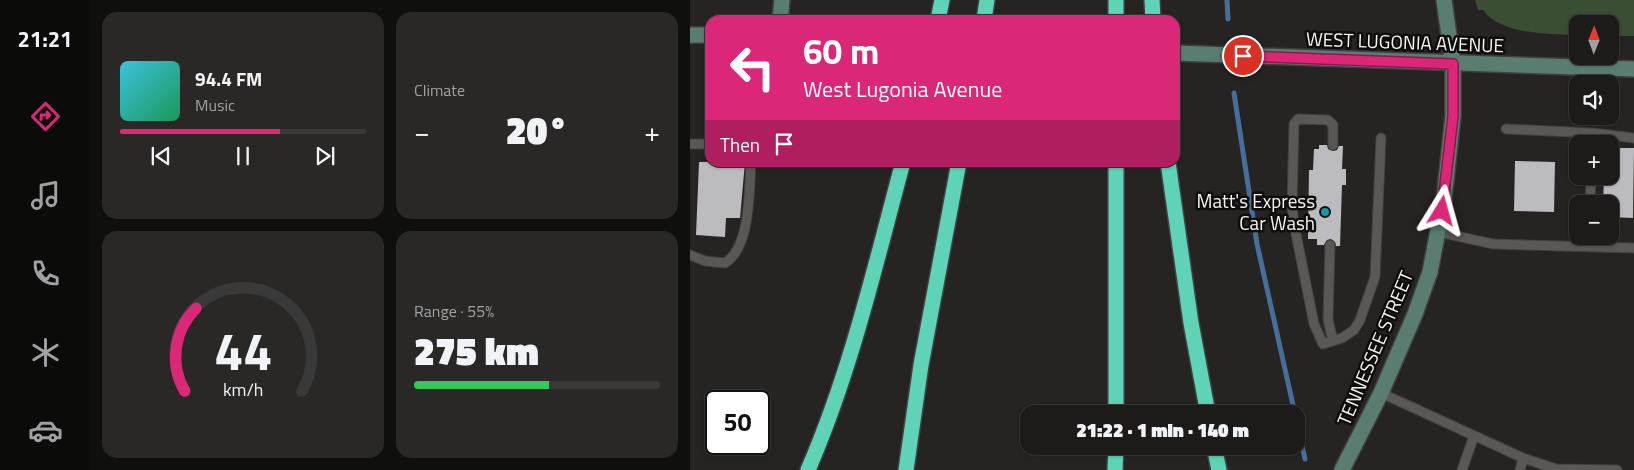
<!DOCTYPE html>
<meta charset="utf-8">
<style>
:root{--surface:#1c1b1a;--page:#292827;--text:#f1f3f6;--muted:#a0a1a2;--line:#3a3939;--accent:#db2777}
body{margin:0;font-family:"Titillium Web",sans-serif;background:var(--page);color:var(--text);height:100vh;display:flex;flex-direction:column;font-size:19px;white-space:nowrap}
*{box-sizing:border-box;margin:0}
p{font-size:16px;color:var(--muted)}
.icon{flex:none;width:28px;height:28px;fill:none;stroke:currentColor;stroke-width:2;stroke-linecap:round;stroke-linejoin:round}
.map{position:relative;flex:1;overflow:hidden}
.drawer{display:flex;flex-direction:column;gap:12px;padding:12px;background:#0f0f0e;width:600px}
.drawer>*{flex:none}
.top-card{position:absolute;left:15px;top:15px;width:475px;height:152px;border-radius:15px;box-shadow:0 1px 4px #0004,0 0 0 1px var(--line);background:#db2777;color:#fff;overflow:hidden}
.needle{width:32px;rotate:1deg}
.controls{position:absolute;left:879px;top:15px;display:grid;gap:10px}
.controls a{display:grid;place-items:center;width:50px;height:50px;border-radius:10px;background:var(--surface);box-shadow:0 1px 4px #0004,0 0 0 1px var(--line);font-size:25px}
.speed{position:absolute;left:15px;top:390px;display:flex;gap:10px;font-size:25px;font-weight:700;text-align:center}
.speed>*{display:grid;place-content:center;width:65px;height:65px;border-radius:50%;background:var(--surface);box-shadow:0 1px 4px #0004,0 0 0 1px var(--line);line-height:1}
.speed .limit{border:2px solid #111;border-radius:8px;background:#fff;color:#111}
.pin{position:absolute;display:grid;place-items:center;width:42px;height:42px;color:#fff;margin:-21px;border:2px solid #fff;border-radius:50%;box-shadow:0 1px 5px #0007}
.me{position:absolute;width:55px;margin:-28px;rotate:8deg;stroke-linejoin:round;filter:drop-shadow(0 0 4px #0008)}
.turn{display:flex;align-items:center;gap:18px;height:105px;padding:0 15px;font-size:22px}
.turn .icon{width:65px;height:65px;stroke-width:2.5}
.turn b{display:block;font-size:35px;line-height:42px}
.then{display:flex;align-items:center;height:48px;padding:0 15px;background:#0003;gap:10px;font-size:19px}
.big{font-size:38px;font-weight:800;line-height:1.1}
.drawer .card{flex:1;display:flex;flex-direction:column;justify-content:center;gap:8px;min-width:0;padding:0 18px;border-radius:15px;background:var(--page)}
.drawer .dial{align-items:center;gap:0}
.dial svg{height:130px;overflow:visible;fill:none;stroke:var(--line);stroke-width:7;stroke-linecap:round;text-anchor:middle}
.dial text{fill:var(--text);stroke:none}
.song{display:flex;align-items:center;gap:15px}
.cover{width:60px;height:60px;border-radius:8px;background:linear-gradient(135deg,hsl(190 70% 55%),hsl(150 70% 35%))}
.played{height:5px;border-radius:2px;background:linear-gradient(90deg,var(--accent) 65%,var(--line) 65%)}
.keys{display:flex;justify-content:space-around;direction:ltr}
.heat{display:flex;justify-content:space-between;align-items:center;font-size:28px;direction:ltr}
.charge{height:8px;border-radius:4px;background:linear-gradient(90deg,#34c759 55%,var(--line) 0)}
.drawer .tiles{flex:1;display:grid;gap:12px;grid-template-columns:repeat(2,1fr)}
.trip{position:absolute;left:330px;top:405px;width:285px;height:50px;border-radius:15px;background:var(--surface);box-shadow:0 1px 4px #0004,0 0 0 1px var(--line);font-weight:800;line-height:50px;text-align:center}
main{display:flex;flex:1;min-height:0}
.tab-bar{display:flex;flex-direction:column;width:90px;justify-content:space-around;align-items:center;background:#0b0b0a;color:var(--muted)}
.tab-bar .icon{width:35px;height:35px}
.tab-bar .current{color:var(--accent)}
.tab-bar b{font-size:22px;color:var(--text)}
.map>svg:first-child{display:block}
.green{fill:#394e33}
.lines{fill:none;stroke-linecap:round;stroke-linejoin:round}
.stream{stroke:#476d9a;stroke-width:5}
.building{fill:#bcbbbf}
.lane-casing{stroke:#41403e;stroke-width:11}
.secondary-casing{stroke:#41403e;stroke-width:18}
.highway-casing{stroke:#41403e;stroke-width:18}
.lane{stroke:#595855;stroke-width:9}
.secondary{stroke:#5a7d72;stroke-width:15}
.highway{stroke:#5ed3b6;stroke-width:15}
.route-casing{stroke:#8e194d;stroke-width:12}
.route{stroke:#db2777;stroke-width:9}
.culture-dot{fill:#0f9aa8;stroke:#0e0d0c;stroke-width:2}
.labels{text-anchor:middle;stroke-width:5;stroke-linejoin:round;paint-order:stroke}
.street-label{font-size:19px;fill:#f5f5f3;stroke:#0e0d0c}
.poi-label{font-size:19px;fill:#f5f5f3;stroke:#0e0d0c;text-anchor:end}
</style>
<main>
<nav class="tab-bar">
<b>21:21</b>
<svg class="icon current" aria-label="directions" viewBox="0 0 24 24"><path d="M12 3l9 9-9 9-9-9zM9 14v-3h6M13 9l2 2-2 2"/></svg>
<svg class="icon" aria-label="music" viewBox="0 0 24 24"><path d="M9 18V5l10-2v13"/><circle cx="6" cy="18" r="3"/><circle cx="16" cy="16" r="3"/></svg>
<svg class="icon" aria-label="phone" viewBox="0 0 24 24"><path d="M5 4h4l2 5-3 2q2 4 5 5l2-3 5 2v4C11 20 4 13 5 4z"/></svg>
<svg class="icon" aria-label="climate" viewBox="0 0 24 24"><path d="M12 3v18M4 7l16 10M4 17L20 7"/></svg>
<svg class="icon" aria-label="car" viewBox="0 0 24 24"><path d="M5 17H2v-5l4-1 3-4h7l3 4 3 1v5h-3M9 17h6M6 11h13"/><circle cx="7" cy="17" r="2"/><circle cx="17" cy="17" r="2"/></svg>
</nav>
<section class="drawer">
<div class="tiles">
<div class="card">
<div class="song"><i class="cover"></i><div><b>94.4 FM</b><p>Music</p></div></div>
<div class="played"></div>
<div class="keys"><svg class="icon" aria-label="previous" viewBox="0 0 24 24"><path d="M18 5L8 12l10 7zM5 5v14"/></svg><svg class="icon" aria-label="pause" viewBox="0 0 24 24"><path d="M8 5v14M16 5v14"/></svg><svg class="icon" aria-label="next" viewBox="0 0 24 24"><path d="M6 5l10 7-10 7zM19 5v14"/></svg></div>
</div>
<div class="card"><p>Climate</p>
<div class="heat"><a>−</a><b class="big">20°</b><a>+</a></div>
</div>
<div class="card dial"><svg viewBox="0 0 100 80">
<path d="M14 69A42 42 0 1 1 86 69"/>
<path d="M14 69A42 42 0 0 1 21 18" stroke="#db2777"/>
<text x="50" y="56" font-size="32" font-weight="700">44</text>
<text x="50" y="72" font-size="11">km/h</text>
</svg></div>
<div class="card"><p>Range · 55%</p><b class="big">275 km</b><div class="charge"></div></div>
</div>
</section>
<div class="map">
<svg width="944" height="470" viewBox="0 0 944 470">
<rect width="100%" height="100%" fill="#252422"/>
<path class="green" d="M785 0H944V36H920V24H888L887 35C859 34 811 35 793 10H788Z"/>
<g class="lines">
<path class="stream" d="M537 0 538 19
M544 93 567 244 605 414
M606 419 615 459"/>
</g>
<path class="building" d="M629 145H637L638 149 643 151 647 150 649 146H653L652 169H656V185H652L650 246H646L645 242 641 239 637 240 634 245H627V239H618L619 170H623L624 149H629Z
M920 148H944L943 218 920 217V204H913L914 176H920Z
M825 161 865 162 864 212 824 211Z
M9 162H55L50 218H36L35 237 6 235Z"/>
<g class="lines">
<g class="lane-casing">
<path id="lane" d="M816 129 903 133V144
M903 133 944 138
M0 144H20
M643 145V125L638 120 608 119 604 124 602 207 604 224 624 324 633 344 652 338 664 330 670 320 685 277 691 138
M900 204 901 176
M748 232 803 244 944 248
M640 245 638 320 643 341
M0 255 15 261 35 263C61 247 59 190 61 162
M691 393 833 458 866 469 927 470
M772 470 784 436
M830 470 833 458"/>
</g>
<g class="secondary-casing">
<path id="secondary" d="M90 20 92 0
M0 35H20
M485 53 944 69
M652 470 691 393 725 314 740 272 754 199 763 116V64L754 0"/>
</g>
<g class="highway-casing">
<path id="highway" d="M462 0 463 20
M248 20 252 0
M294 20 297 0
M426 20V0
M426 162V414
M478 162 501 323 518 414
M524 446 529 470
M118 470C161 371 185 266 213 162
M216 470 231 365 269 162
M425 470 426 446"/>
</g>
<use href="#lane" class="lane"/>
<use href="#secondary" class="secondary"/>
<use href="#highway" class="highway"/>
</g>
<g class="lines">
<g class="route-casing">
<path id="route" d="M553 56 763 64V116L752 211"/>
</g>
<use href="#route" class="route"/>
</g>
<circle class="culture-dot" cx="635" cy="212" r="5"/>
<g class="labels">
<g class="street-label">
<text transform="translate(715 42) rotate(2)" y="7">WEST LUGONIA AVENUE</text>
<text transform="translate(685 348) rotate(-67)" y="7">TENNESSEE STREET</text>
</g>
<g class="poi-label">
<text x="625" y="208">Matt's Express<tspan x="625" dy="22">Car Wash</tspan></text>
</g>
</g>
</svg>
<div class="controls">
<a><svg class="needle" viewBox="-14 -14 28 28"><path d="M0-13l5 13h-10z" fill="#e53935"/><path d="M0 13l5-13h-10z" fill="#a0a1a2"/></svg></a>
<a><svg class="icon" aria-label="sound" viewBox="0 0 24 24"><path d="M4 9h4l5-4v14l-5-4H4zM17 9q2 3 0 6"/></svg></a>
<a>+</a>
<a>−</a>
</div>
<div class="speed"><div class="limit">50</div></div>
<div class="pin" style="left:553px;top:56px;background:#d93025"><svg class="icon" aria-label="arrive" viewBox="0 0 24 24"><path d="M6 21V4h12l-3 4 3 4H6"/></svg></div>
<svg class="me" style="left:752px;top:211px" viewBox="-20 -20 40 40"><path d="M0-17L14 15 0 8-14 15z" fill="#db2777" stroke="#fff" stroke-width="4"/></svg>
<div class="trip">21:22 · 1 min · 140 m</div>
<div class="top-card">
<div class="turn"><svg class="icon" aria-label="left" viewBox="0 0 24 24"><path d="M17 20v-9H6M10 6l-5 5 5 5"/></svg><div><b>60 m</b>West Lugonia Avenue</div></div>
<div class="then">Then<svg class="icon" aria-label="arrive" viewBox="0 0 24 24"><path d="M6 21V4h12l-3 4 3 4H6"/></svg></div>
</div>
</div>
</main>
